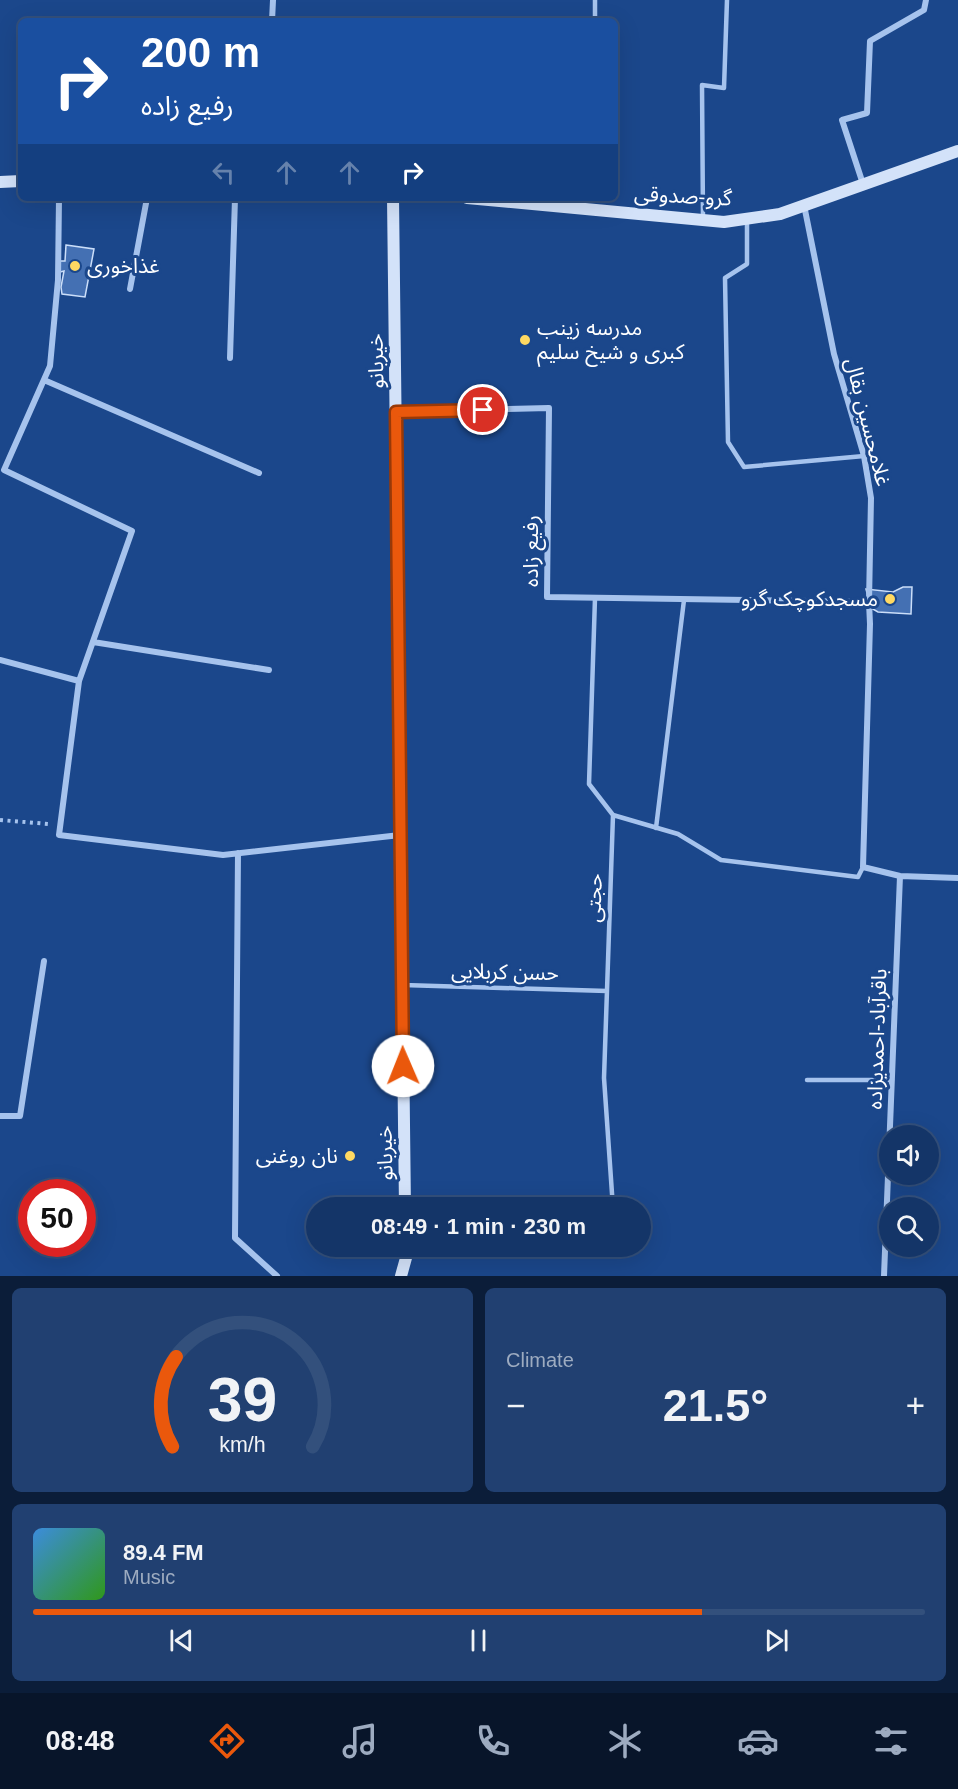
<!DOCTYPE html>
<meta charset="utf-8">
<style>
:root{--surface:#143568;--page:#214071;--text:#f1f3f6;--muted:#9dabc0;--line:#33507c;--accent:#ea580c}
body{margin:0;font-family:Helvetica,"Noto Sans Arabic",sans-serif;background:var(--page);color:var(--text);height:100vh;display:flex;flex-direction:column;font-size:22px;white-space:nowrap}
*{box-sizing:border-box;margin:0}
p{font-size:20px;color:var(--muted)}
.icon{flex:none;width:33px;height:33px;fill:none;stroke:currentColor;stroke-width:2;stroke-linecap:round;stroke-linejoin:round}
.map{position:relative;height:1276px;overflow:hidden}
.sheet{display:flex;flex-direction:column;gap:12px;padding:12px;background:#0b1d39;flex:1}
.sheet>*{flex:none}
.hud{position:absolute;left:18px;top:18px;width:600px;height:183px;border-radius:9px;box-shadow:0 6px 24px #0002,0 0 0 2px var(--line);background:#1a4fa0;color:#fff;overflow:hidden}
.fabs{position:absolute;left:879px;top:1125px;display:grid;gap:12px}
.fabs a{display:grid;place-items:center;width:60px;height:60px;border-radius:50%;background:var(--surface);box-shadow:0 6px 24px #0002,0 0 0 2px var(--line);font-size:30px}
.speed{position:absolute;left:18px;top:1179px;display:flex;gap:12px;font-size:30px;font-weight:700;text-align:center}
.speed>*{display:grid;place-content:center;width:78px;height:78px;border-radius:50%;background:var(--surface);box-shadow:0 6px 24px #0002,0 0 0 2px var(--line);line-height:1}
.speed .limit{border:9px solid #d22;background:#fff;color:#111}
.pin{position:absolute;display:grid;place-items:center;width:51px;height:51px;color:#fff;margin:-26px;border:3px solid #fff;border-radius:50%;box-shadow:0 2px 6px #0007}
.me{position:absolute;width:66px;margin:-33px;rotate:359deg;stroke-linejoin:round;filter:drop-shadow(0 0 4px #0008)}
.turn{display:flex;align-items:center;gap:21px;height:126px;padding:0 24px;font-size:27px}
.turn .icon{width:78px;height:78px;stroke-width:2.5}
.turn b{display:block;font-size:42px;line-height:51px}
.lanes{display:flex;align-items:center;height:57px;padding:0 24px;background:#0003;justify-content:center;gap:30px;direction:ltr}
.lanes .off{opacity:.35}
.big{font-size:45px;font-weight:700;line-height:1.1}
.sheet .widget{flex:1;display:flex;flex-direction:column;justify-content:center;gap:9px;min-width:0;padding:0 21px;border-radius:9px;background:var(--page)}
.sheet .dial{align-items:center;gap:0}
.dial svg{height:156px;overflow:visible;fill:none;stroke:var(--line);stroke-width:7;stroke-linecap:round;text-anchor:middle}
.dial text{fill:var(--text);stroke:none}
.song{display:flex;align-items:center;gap:18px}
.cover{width:72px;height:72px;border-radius:9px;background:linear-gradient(135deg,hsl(210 70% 55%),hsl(110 70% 35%))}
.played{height:6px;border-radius:3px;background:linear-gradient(90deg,var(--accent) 75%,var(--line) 75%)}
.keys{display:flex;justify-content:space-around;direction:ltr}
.heat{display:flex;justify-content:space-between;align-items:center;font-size:33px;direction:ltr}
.sheet .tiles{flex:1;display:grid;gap:12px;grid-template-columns:1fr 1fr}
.widget:last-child{grid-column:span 2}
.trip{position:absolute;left:306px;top:1197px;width:345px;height:60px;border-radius:30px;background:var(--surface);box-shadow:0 6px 24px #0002,0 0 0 2px var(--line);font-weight:700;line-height:60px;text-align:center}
.tabs{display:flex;height:96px;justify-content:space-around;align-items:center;background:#08152a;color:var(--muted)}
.tabs .icon{width:42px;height:42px}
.tabs .active{color:var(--accent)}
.tabs b{font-size:27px;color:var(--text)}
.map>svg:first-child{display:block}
.building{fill:#4470b3;stroke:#cbdef9;stroke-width:1.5}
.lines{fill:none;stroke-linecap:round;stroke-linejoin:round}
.path{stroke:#a6c3ed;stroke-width:4;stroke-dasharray:3 4.5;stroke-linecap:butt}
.lane{stroke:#a6c3ed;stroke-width:4.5}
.street{stroke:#a6c3ed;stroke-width:6}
.secondary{stroke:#d3e2f9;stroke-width:12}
.route-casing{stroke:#983908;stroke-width:15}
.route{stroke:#ea580c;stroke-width:10}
.poi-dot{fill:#ffd962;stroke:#1b478b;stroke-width:2}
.labels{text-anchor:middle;stroke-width:6;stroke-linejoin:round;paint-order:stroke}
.street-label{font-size:21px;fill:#fff;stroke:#1b478b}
.poi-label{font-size:21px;fill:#fff;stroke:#1b478b;text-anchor:start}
</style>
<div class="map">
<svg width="958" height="1276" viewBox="0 0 958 1276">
<rect width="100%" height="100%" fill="#1b478b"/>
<path class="building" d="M66 245 94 249 85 297 62 294 61 287 64 271 60 272V261H65Z
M903 587H912L911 614 878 612 871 608 866 589 893 592Z"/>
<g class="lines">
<path class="path" d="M0 820 48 824"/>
<path class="lane" d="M595 0V21
M567 207 568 198
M703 220 702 85 724 88 727 0
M747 221V264L725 278 728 442 744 467 864 456
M595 598 589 784 613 815 604 1078 613 1208
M613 815 678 834 721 860 858 877 863 867
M656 828 684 600
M403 985 607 991
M807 1080H892"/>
<path class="street" d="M272 21 273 0
M863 184 842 120 867 113 870 41 924 10 926 0
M59 198 58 280 50 366 4 470 132 531 79 681 59 835 223 855 400 835
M804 205 834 354 864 456 871 498 869 602 870 624 863 867 900 876 958 878
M130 289 147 198
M230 358 235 198
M44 380 259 473
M396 412 549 408 547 597 869 602
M93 642 269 670
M0 660 79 681
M238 853 235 1238 277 1276
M0 1116H20L44 961
M884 1276 900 876"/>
<path class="secondary" d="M0 182 21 181
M393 198 405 1208
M467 198 724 222 780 214 958 151
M401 1276 406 1258V1246"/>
</g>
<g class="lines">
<g class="route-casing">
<path id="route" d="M403 1066 396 412 483 410"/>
</g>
<use href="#route" class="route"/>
</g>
<g class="poi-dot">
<circle cx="75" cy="266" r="6"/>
<circle cx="525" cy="340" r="6"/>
<circle cx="890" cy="599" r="6"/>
<circle cx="350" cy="1156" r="6"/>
</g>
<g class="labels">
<g class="street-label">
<text transform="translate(683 196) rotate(3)" y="7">گرو-صدوقی</text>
<text transform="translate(376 361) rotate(-91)" y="7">خیربانو</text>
<text transform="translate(868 422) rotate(76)" y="7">غلامحسین بقال</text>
<text transform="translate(531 551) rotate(-90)" y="7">رفیع زاده</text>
<text transform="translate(594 898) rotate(-88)" y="7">حجتی</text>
<text transform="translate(505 972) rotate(1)" y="7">حسن کربلایی</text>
<text transform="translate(877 1039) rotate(-88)" y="7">باقرآباد-احمدیزاده</text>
<text transform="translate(385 1153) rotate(-91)" y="7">خیربانو</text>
</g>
<g class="poi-label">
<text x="87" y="273">غذاخوری</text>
<text x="537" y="335">مدرسه زینب<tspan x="537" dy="24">کبری و شیخ سلیم</tspan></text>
<text x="878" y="606" text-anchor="end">مسجدکوچک گرو</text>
<text x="338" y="1163" text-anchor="end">نان روغنی</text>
</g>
</g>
</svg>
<div class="fabs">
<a><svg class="icon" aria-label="sound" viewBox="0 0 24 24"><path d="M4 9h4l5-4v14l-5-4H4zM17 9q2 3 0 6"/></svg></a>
<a><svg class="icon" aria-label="search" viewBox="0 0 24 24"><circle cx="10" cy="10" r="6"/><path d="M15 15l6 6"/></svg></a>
</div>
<div class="speed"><div class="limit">50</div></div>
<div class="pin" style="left:483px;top:410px;background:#d93025"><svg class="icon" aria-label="arrive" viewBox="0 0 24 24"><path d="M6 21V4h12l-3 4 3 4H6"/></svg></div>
<svg class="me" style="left:403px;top:1066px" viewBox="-20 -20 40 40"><circle r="19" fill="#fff"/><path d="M0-13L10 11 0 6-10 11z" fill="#ea580c"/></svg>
<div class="trip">08:49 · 1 min · 230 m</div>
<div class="hud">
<div class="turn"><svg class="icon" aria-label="right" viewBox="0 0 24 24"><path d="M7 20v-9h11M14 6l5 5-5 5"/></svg><div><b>200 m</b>رفیع زاده</div></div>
<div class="lanes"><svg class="icon off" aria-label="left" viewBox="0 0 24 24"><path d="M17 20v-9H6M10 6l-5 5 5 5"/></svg><svg class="icon off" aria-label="ahead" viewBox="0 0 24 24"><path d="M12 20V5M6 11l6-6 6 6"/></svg><svg class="icon off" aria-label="ahead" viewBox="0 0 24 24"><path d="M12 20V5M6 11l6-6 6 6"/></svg><svg class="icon" aria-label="right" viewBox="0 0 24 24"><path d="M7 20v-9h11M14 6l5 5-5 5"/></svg></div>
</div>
</div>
<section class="sheet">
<div class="tiles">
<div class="widget dial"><svg viewBox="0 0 100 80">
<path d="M14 69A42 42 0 1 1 86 69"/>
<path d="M14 69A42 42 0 0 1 16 23" stroke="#ea580c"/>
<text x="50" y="56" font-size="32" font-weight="700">39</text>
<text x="50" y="72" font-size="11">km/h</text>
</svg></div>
<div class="widget"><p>Climate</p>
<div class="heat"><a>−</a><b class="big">21.5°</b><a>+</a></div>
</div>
<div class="widget">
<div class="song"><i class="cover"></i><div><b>89.4 FM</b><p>Music</p></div></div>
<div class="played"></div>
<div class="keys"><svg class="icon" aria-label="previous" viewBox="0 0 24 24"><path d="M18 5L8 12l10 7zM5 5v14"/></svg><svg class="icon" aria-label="pause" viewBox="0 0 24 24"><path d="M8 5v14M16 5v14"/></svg><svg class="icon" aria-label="next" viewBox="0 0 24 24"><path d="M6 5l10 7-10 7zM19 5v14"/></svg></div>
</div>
</div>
</section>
<nav class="tabs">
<b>08:48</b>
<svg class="icon active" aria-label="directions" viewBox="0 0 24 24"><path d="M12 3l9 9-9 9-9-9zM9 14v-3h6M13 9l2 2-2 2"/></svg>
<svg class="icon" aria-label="music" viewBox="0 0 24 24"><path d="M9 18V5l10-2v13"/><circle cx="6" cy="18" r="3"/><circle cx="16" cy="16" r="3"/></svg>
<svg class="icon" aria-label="phone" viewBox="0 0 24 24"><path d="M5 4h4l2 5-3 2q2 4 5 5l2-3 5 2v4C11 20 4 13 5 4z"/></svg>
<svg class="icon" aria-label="climate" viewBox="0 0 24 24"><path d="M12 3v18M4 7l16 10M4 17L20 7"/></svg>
<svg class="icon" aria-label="car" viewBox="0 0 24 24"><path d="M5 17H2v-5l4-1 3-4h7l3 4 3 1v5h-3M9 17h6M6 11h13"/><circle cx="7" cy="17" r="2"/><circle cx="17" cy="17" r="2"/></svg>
<svg class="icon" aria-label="filters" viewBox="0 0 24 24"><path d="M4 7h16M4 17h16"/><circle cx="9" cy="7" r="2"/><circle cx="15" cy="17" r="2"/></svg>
</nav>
